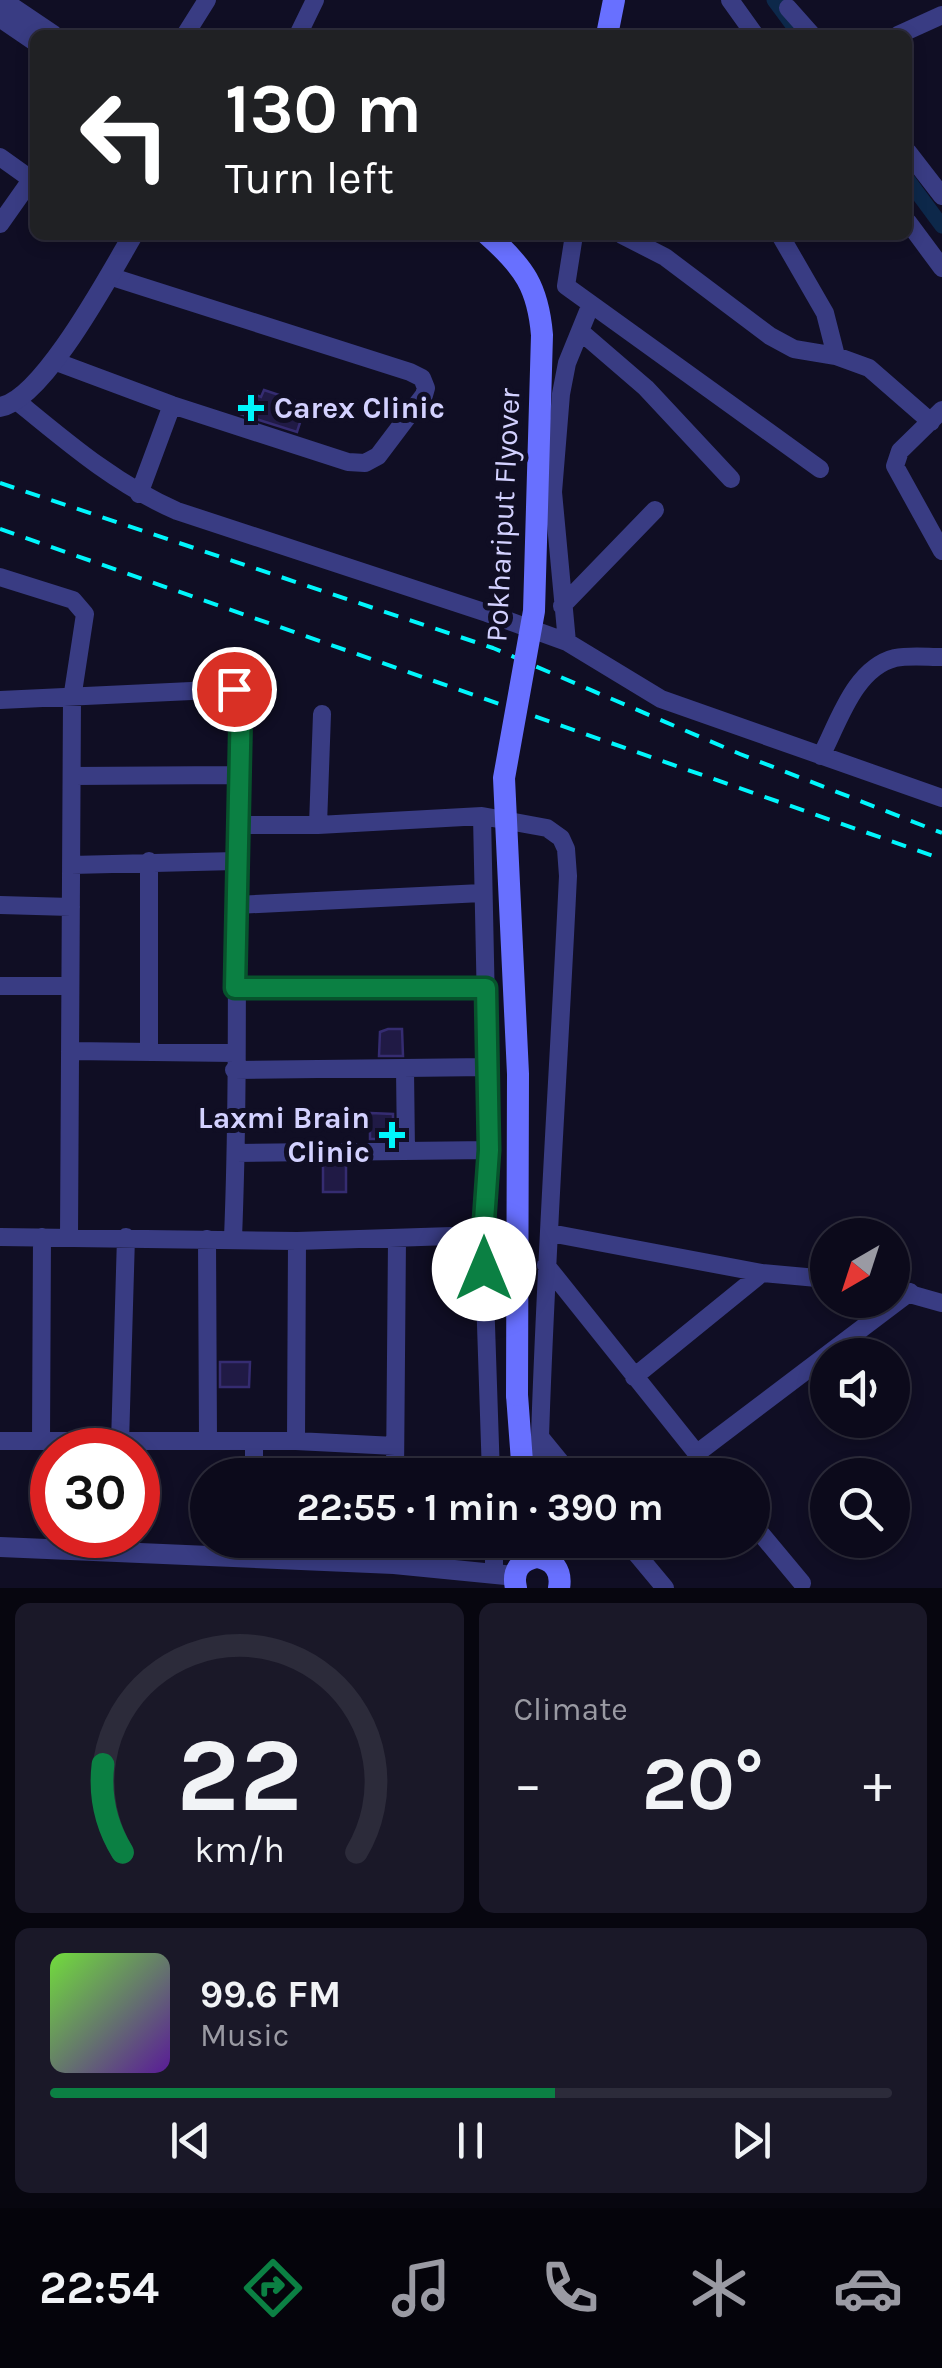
<!DOCTYPE html>
<meta charset="utf-8">
<style>
:root{--surface:#0c0a1b;--page:#1a1828;--text:#f1f3f6;--muted:#9a9aa3;--line:#2c2b3a;--accent:#0b8043}
body{margin:0;font-family:Karla,sans-serif;background:var(--page);color:var(--text);height:100vh;display:flex;flex-direction:column;font-size:38px;white-space:nowrap}
*{box-sizing:border-box;margin:0}
p{font-size:32px;color:var(--muted)}
.icon{flex:none;width:55px;height:55px;fill:none;stroke:currentColor;stroke-width:2;stroke-linecap:round;stroke-linejoin:round}
.map{position:relative;height:1588px;overflow:hidden}
.details{display:flex;flex-direction:column;gap:15px;padding:15px;background:#07060f;flex:1}
.details>*{flex:none}
.top-card{position:absolute;left:30px;top:30px;width:882px;height:210px;border-radius:15px;box-shadow:0 5px 15px #0003,0 0 0 2px var(--line);background:#202124;color:#fff;overflow:hidden}
.needle{width:65px;rotate:219deg}
.fabs{position:absolute;left:810px;top:1218px;display:grid;gap:20px}
.fabs a{display:grid;place-items:center;width:100px;height:100px;border-radius:50%;background:var(--surface);box-shadow:0 5px 15px #0003,0 0 0 2px var(--line);font-size:50px}
.speed{position:absolute;left:30px;top:1428px;display:flex;gap:20px;font-size:50px;font-weight:700;text-align:center}
.speed>*{display:grid;place-content:center;width:130px;height:130px;border-radius:50%;background:var(--surface);box-shadow:0 5px 15px #0003,0 0 0 2px var(--line);line-height:1}
.speed .limit{border:15px solid #d22;background:#fff;color:#111}
.pin{position:absolute;display:grid;place-items:center;width:85px;height:85px;color:#fff;margin:-42px;border:5px solid #fff;border-radius:50%;box-shadow:0 2px 10px #0007}
.me{position:absolute;width:110px;margin:-55px;rotate:0deg;stroke-linejoin:round;filter:drop-shadow(0 0 8px #0008)}
.turn{display:flex;align-items:center;gap:35px;height:210px;padding:0 30px;font-size:45px}
.turn .icon{width:130px;height:130px;stroke-width:2.5}
.turn b{display:block;font-size:70px;line-height:85px}
.big{font-size:75px;font-weight:700;line-height:1.1}
.details .tile{flex:1;display:flex;flex-direction:column;justify-content:center;gap:15px;min-width:0;padding:0 35px;border-radius:15px;background:var(--page)}
.details .dial{align-items:center;gap:0}
.dial svg{height:260px;overflow:visible;fill:none;stroke:var(--line);stroke-width:7;stroke-linecap:round;text-anchor:middle}
.dial text{fill:var(--text);stroke:none}
.song{display:flex;align-items:center;gap:30px}
.cover{width:120px;height:120px;border-radius:15px;background:linear-gradient(135deg,hsl(100 70% 55%),hsl(270 70% 35%))}
.played{height:10px;border-radius:5px;background:linear-gradient(90deg,var(--accent) 60%,var(--line) 60%)}
.keys{display:flex;justify-content:space-around;direction:ltr}
.heat{display:flex;justify-content:space-between;align-items:center;font-size:55px;direction:ltr}
.details .tiles{flex:1;display:grid;gap:15px;grid-template-columns:1fr 1fr}
.tile:last-child{grid-column:span 2}
.trip{position:absolute;left:190px;top:1458px;width:580px;height:100px;border-radius:50px;background:var(--surface);box-shadow:0 5px 15px #0003,0 0 0 2px var(--line);font-weight:700;line-height:100px;text-align:center}
.menu{display:flex;height:160px;justify-content:space-around;align-items:center;background:#05040b;color:var(--muted)}
.menu .icon{width:70px;height:70px}
.menu .on{color:var(--accent)}
.menu b{font-size:45px;color:var(--text)}
.map>svg:first-child{display:block}
.lines{fill:none;stroke-linecap:round;stroke-linejoin:round}
.canal{stroke:#0d284a;stroke-width:15}
.building{fill:#201a45;stroke:#352c71;stroke-width:2.5}
.minor{stroke:#393c83;stroke-width:18}
.tertiary{stroke:#393c83;stroke-width:20}
.secondary{stroke:#6870ff;stroke-width:22}
.rail{stroke:#00f6fc;stroke-width:4;stroke-dasharray:15 12;stroke-linecap:butt}
.secondary-bridge{stroke:#6870ff;stroke-width:22}
.route-casing{stroke:#07532c;stroke-width:25}
.route{stroke:#0b8043;stroke-width:18}
.poi-dot{fill:#00f6fc;stroke:#100e24;stroke-width:4}
.labels{text-anchor:middle;stroke-width:10;stroke-linejoin:round;paint-order:stroke}
.poi-label{font-size:30px;font-weight:bold;fill:#d3d1ff;stroke:#100e24;text-anchor:start}
.street-label{font-size:30px;fill:#d3d1ff;stroke:#100e24}
</style>
<div class="map">
<svg width="942" height="1588" viewBox="0 0 942 1588">
<rect width="100%" height="100%" fill="#100e24"/>
<g class="lines">
<path class="canal" d="M774 0 800 35
M908 180 942 226"/>
</g>
<path class="building" d="M264 390 306 404 297 432 240 414 248 392 261 397Z
M388 1029H402L403 1056H379L380 1032Z
M370 1113 393 1114V1139H370Z
M323 1164H346V1192H323Z
M220 1362H250L249 1387H220Z"/>
<g class="lines">
<path class="minor" d="M730 0 755 35
M788 8 812 35
M185 35 207 0
M298 35 315 0
M898 35 942 15
M908 152 942 196
M0 157 35 182
M908 222 942 268
M0 224 31 180
M574 235 566 286 820 469
M622 235 665 257 770 336 794 349 836 356 869 368 931 422
M780 235 825 313 836 356
M581 332 646 388 731 479
M54 361 172 405 348 462 365 463 378 456 424 395 426 388 422 378 410 372 109 276
M18 402C68 443 117 485 177 511L487 613 567 642 661 699 942 798
M942 410 900 451 895 466 942 551
M139 494 172 405
M0 577 73 600 85 614 72 699 69 1237
M562 606 655 510
M567 642 553 492 561 394 567 363 591 304
M0 700 234 689C249 713 237 758 237 786 236 937 239 1088 233 1238
M821 756C838 724 854 668 895 658 909 655 927 657 942 657
M72 776 237 775
M482 816 489 1150 483 1235 491 1475
M237 825H318L482 816 547 828 561 838 566 849 568 876C559 1063 546 1250 540 1437
M318 825 322 714
M149 861V1051
M71 865 236 861
M0 905 71 907
M236 905 482 893
M0 986H70
M235 988H486
M70 1051 235 1053
M405 1069 406 1151
M234 1070 488 1067
M236 1153 489 1150
M550 1233 762 1273 828 1279
M0 1237 297 1241 483 1235
M207 1239 208 1441
M546 1265 714 1475
M892 1289 942 1303
M634 1377 762 1273
M0 1441H296L395 1446
M41 1441 42 1237
M296 1441 297 1241
M120 1443 126 1237
M696 1454 910 1292
M254 1475V1441
M395 1475 397 1239
M532 1475 540 1437 571 1475
M752 1523 802 1583
M494 1540V1574
M625 1540 665 1588
M394 1564V1540"/>
<path class="tertiary" d="M1 0 53 35
M0 17 35 41
M0 407C43 400 110 274 133 235
M0 1547 394 1564 515 1576"/>
<path class="secondary" d="M607 35 614 0
M517 1395 523 1475
M516 1588C512 1571 520 1560 537 1557 554 1560 562 1571 559 1588"/>
<path class="rail" d="M0 483 493 648 740 754 942 833
M0 529 942 859"/>
<path class="secondary-bridge" d="M488 235C524 267 538 287 542 335L534 611 504 778 518 1074 517 1395"/>
</g>
<g class="lines">
<g class="route-casing">
<path id="route" d="M234 689 241 700 235 988H486L489 1150 483 1235 484 1269"/>
</g>
<use href="#route" class="route"/>
</g>
<g class="poi-dot">
<path d="M246 393h10v10h10v10h-10v10h-10v-10h-10v-10h10z"/>
<path d="M387 1120h10v10h10v10h-10v10h-10v-10h-10v-10h10z"/>
</g>
<g class="labels">
<g class="poi-label">
<text x="274" y="418">Carex Clinic</text>
<text x="370" y="1128" text-anchor="end">Laxmi Brain<tspan x="370" dy="34">Clinic</tspan></text>
</g>
<g class="street-label">
<text transform="translate(503 515) rotate(-87)" y="10">Pokhariput Flyover</text>
</g>
</g>
</svg>
<div class="fabs">
<a><svg class="needle" viewBox="-14 -14 28 28"><path d="M0-13l5 13h-10z" fill="#e53935"/><path d="M0 13l5-13h-10z" fill="#9a9aa3"/></svg></a>
<a><svg class="icon" aria-label="sound" viewBox="0 0 24 24"><path d="M4 9h4l5-4v14l-5-4H4zM17 9q2 3 0 6"/></svg></a>
<a><svg class="icon" aria-label="search" viewBox="0 0 24 24"><circle cx="10" cy="10" r="6"/><path d="M15 15l6 6"/></svg></a>
</div>
<div class="speed"><div class="limit">30</div></div>
<div class="pin" style="left:234px;top:689px;background:#d93025"><svg class="icon" aria-label="arrive" viewBox="0 0 24 24"><path d="M6 21V4h12l-3 4 3 4H6"/></svg></div>
<svg class="me" style="left:484px;top:1269px" viewBox="-20 -20 40 40"><circle r="19" fill="#fff"/><path d="M0-13L10 11 0 6-10 11z" fill="#0b8043"/></svg>
<div class="trip">22:55 · 1 min · 390 m</div>
<div class="top-card">
<div class="turn"><svg class="icon" aria-label="left" viewBox="0 0 24 24"><path d="M17 20v-9H6M10 6l-5 5 5 5"/></svg><div><b>130 m</b>Turn left</div></div>
</div>
</div>
<section class="details">
<div class="tiles">
<div class="tile dial"><svg viewBox="0 0 100 80">
<path d="M14 69A42 42 0 1 1 86 69"/>
<path d="M14 69A42 42 0 0 1 8 42" stroke="#0b8043"/>
<text x="50" y="56" font-size="32" font-weight="700">22</text>
<text x="50" y="72" font-size="11">km/h</text>
</svg></div>
<div class="tile"><p>Climate</p>
<div class="heat"><a>−</a><b class="big">20°</b><a>+</a></div>
</div>
<div class="tile">
<div class="song"><i class="cover"></i><div><b>99.6 FM</b><p>Music</p></div></div>
<div class="played"></div>
<div class="keys"><svg class="icon" aria-label="previous" viewBox="0 0 24 24"><path d="M18 5L8 12l10 7zM5 5v14"/></svg><svg class="icon" aria-label="pause" viewBox="0 0 24 24"><path d="M8 5v14M16 5v14"/></svg><svg class="icon" aria-label="next" viewBox="0 0 24 24"><path d="M6 5l10 7-10 7zM19 5v14"/></svg></div>
</div>
</div>
</section>
<nav class="menu">
<b>22:54</b>
<svg class="icon on" aria-label="directions" viewBox="0 0 24 24"><path d="M12 3l9 9-9 9-9-9zM9 14v-3h6M13 9l2 2-2 2"/></svg>
<svg class="icon" aria-label="music" viewBox="0 0 24 24"><path d="M9 18V5l10-2v13"/><circle cx="6" cy="18" r="3"/><circle cx="16" cy="16" r="3"/></svg>
<svg class="icon" aria-label="phone" viewBox="0 0 24 24"><path d="M5 4h4l2 5-3 2q2 4 5 5l2-3 5 2v4C11 20 4 13 5 4z"/></svg>
<svg class="icon" aria-label="climate" viewBox="0 0 24 24"><path d="M12 3v18M4 7l16 10M4 17L20 7"/></svg>
<svg class="icon" aria-label="car" viewBox="0 0 24 24"><path d="M5 17H2v-5l4-1 3-4h7l3 4 3 1v5h-3M9 17h6M6 11h13"/><circle cx="7" cy="17" r="2"/><circle cx="17" cy="17" r="2"/></svg>
</nav>
